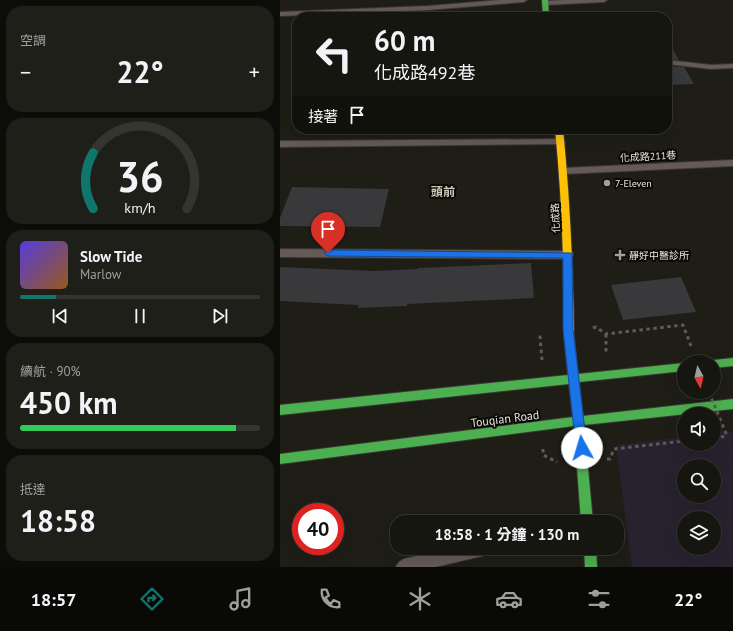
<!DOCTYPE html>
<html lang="zh-TW">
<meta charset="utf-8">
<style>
:root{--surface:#161610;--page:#1f1f19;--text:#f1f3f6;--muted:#9e9f9f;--line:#353530;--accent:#0f766e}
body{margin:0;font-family:"PT Sans","Noto Sans TC",sans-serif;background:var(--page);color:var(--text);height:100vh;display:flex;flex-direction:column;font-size:15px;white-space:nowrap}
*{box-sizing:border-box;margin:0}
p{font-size:13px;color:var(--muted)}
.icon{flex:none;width:22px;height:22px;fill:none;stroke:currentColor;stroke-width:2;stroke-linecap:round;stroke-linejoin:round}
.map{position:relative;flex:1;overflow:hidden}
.side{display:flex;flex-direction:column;gap:6px;padding:6px;background:#0c0c09;width:280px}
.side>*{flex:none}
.hud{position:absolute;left:12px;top:12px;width:380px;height:122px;border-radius:16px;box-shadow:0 4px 16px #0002,0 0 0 1px var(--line);background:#161610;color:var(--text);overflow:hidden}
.needle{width:26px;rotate:172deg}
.buttons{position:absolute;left:397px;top:355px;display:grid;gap:8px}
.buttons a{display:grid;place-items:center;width:44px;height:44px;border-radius:50%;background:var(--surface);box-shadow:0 4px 16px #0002,0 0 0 1px var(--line);font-size:20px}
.speed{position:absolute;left:12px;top:503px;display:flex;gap:8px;font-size:20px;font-weight:700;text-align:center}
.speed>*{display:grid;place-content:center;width:52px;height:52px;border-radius:50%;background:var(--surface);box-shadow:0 4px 16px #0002,0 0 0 1px var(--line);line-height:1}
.speed .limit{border:6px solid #d22;background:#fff;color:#111}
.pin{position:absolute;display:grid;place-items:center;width:34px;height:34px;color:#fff;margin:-41px -17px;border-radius:50% 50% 50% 0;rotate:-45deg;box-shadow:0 0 4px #0007}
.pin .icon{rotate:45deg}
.me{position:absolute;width:44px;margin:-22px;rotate:354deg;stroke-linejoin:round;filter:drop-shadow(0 0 3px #0008)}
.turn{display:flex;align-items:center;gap:14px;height:84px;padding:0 16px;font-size:18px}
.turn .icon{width:52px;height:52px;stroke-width:2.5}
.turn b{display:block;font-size:28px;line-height:34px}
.then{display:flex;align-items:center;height:38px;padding:0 16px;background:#0003;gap:8px;font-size:15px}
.big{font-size:30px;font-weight:700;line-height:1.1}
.side .widget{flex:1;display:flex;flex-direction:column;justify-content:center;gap:6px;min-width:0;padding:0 14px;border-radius:16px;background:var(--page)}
.side .dial{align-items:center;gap:0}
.dial svg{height:104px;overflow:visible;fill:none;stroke:var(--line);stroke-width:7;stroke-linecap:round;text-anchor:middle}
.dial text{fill:var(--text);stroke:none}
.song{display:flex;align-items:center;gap:12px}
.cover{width:48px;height:48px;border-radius:6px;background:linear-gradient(135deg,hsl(250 70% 55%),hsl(30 70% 35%))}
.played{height:4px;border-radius:2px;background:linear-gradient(90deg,var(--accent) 15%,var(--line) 15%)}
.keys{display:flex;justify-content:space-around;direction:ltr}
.heat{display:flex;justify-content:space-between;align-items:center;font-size:22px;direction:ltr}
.charge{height:6px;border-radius:3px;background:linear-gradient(90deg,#34c759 90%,var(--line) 0)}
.trip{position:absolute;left:110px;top:515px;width:234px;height:40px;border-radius:16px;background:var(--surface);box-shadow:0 4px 16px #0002,0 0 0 1px var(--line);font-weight:700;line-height:40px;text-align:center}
.menu{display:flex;height:64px;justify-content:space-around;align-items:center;background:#090906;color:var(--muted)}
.menu .icon{width:28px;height:28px}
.menu .active{color:var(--accent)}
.menu b{font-size:18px;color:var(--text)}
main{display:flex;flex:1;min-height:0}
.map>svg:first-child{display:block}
.education{fill:#28222f;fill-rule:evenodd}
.building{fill:#39393b}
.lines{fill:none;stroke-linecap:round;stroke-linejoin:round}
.lane-casing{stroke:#393833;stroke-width:2}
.fast-casing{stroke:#393833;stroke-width:2}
.slow-casing{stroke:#393833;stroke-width:2}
.path{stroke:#605958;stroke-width:3;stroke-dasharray:3.5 3.5;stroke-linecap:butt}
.lane{fill:#65595a;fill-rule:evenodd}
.fast{fill:#4caf50;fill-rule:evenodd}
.slow{fill:#ffc107;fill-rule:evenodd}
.path-bridge{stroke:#605958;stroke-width:3;stroke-dasharray:3.5 3.5;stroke-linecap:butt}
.route{fill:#1a73e8;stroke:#114b97}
.poi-dot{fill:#a19f97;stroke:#0a0905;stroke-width:1.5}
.labels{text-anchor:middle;stroke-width:4;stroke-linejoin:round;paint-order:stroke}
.street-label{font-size:10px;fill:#e7e5dd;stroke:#0a0905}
.poi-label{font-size:10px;fill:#e7e5dd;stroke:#0a0905;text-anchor:start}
.quarter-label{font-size:12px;font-weight:bold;fill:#cecbba;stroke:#0a0905}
.near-street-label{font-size:12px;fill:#e7e5dd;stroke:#0a0905}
</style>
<main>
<section class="side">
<div class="widget"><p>空調</p>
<div class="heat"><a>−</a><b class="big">22°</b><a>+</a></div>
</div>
<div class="widget dial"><svg viewBox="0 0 100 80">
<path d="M14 69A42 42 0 1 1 86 69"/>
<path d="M14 69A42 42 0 0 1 14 26" stroke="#0f766e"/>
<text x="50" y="56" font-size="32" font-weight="700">36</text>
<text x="50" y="72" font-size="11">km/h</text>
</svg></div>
<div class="widget">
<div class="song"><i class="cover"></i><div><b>Slow Tide</b><p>Marlow</p></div></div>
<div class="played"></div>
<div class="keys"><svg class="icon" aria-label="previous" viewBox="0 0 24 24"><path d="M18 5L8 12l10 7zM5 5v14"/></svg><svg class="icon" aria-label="pause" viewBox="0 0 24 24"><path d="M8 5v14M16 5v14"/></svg><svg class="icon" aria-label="next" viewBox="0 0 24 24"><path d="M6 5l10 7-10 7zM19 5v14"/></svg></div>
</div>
<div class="widget"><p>續航 · 90%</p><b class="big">450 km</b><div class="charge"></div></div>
<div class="widget"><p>抵達</p><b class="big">18:58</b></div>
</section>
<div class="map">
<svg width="453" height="567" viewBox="0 0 453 567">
<rect width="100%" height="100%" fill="#1e1d16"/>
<path class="education" d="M453 431V567H352L336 445 404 437V444H434V433ZM404 466H434V496H404ZM404 518H434V548H404Z"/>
<path class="building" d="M387 39 399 60 387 59Z
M387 66 404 67 414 84 387 85Z
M12 187 109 189 100 227 0 226V218Z
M251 263 254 298 127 304V306L78 308V305L0 301V267L95 271 138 269V268Z
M401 277 416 312 343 320 331 285Z"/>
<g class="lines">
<g class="lane-casing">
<path id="lane" d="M220 0H247L244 2 148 10 0 16V12L148 6Z
M284 0H327L324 2 265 5 262 3 265 1Z
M387 60 431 65 453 64V68L431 69 387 64Z
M281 139 284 140 285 142 284 144 0 147V141Z
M453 160V166L284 174 279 171 284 168Z
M0 249 288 251 292 252 293 255 292 258 288 259 0 257Z
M171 548H210L207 553 202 556 155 567H116L119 562 124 559Z"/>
</g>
<g class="fast-casing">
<path id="fast" d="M262 0H268L269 17H263Z
M289 333 292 334 294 337 298 374 404 363V371L299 382 303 416 453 399V409L304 425 313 522H301L294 426 0 464V454L293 417 289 384 0 415V405L288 375 284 337 286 334Z
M453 358V366L434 368V362H430L434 360Z
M304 548H316L317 567H305Z"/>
</g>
<g class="slow-casing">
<path id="slow" d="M275 129H283C290 198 293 267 294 337L292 340 289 341 286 340 284 337C284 267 282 198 275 129Z"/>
</g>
<path class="path" d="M313 328 316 327 326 334 403 325 411 346
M326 334V353
M262 360 260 337 263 334
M434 438 447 436
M263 449V455L277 462
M327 459H330L334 449 404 441"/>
<use href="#lane" class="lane"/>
<use href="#fast" class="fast"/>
<use href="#slow" class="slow"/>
<path class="path-bridge" d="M429 392 447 436"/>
</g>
<path class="route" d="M48 250 291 253 292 255 293 329 307 448 306 451 302 453 298 451 296 448 283 329V258L48 256 44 253Z"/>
<g class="poi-dot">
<circle cx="327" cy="183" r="4"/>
<path d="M338 249h4v4h4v4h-4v4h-4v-4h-4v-4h4z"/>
</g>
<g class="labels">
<g class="street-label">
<text transform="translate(368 156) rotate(-3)" y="4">化成路211巷</text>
<text transform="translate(275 218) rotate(-93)" y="4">化成路</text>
</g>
<g class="poi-label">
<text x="335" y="187">7-Eleven</text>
<text x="349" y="259">靜好中醫診所</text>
</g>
<g class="quarter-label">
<text x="163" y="196">頭前</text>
</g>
<g class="near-street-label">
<text transform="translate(225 419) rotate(-7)" y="4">Touqian Road</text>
</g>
</g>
</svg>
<div class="buttons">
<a><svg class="needle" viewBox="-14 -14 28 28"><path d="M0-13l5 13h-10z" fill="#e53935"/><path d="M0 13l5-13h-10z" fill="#9e9f9f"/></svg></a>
<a><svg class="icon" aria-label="sound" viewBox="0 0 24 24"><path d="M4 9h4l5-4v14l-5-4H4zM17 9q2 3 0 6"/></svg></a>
<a><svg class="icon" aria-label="search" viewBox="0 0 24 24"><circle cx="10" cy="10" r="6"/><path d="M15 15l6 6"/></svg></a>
<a><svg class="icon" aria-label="layers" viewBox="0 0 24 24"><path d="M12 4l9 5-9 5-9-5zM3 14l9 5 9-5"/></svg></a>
</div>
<div class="speed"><div class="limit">40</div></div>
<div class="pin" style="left:48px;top:253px;background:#d93025"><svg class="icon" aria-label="arrive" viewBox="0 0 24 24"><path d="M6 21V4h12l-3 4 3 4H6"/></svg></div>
<svg class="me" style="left:302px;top:448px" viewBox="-20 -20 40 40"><circle r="19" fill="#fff"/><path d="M0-13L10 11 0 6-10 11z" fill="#1a73e8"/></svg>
<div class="trip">18:58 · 1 分鐘 · 130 m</div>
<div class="hud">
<div class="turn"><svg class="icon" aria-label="left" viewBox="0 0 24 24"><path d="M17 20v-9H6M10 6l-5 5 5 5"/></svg><div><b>60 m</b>化成路492巷</div></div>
<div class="then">接著<svg class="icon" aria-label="arrive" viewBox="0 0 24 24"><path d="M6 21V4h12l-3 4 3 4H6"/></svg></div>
</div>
</div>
</main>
<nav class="menu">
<b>18:57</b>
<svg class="icon active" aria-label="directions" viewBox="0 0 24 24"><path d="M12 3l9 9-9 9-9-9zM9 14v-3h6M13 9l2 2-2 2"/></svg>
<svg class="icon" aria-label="music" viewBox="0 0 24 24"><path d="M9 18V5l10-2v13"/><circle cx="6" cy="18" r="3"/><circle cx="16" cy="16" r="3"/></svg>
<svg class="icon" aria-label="phone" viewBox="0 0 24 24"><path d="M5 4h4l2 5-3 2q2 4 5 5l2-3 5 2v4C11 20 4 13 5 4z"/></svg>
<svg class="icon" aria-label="climate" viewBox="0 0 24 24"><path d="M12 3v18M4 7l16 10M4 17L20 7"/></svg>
<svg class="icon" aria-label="car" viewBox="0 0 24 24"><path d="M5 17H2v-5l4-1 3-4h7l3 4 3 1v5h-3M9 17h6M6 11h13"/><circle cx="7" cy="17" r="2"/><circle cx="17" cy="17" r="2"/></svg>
<svg class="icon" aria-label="filters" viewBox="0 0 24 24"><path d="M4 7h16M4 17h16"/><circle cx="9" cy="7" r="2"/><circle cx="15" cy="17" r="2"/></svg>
<b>22°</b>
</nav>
